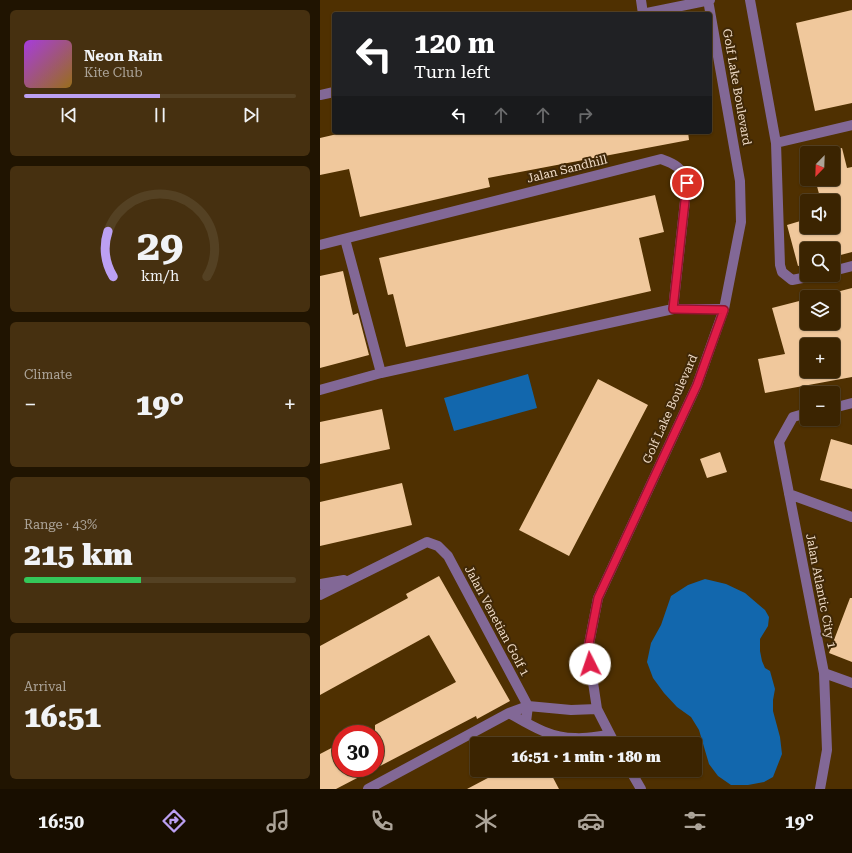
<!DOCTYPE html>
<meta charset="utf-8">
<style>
:root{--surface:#3b2401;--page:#463010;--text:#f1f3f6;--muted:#aca499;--line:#544123;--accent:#bca0f2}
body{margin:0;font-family:"Roboto Serif",serif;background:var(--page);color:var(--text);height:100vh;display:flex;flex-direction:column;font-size:15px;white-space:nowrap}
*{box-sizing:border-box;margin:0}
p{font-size:13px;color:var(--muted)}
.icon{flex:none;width:22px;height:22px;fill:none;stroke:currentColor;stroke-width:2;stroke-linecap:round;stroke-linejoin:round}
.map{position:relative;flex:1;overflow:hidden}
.panel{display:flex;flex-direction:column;gap:10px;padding:10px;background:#201401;width:320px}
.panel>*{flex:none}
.hud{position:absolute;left:12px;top:12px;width:380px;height:122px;border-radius:4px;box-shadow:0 1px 3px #0004,0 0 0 1px var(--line);background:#202124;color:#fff;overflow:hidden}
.needle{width:26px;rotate:203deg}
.controls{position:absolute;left:480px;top:146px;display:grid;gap:8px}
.controls a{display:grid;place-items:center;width:40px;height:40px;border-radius:4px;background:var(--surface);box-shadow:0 1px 3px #0004,0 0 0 1px var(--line);font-size:20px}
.speed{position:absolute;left:12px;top:725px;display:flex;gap:8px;font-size:20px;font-weight:700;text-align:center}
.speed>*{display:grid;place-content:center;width:52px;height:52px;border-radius:50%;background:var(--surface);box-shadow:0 1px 3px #0004,0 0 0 1px var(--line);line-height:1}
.speed .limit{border:6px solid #d22;background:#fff;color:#111}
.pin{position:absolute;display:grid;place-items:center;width:34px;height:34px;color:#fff;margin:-17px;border:2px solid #fff;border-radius:50%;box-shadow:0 1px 4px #0007}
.me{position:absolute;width:44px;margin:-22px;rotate:356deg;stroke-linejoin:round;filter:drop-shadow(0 0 3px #0008)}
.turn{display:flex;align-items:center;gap:14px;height:84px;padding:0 16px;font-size:18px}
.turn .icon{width:52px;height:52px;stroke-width:2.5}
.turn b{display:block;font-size:28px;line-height:34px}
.lanes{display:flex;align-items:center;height:38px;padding:0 16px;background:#0003;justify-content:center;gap:20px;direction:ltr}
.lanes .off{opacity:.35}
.big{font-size:30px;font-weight:800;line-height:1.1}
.panel .widget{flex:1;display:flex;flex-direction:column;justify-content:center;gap:6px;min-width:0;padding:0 14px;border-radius:6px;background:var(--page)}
.panel .dial{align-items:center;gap:0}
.dial svg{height:104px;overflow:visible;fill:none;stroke:var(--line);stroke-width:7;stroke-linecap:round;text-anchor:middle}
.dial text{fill:var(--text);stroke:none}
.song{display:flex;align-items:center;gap:12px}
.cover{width:48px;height:48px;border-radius:6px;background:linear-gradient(135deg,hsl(280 70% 55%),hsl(40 70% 35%))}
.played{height:4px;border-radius:2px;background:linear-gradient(90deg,var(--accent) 50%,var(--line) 50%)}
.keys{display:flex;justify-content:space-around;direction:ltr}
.heat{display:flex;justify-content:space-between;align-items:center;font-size:22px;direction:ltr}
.charge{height:6px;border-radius:3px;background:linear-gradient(90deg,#34c759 43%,var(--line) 0)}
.trip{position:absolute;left:150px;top:737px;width:232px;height:40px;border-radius:4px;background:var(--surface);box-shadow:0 1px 3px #0004,0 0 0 1px var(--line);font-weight:800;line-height:40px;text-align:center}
.tab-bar{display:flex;height:64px;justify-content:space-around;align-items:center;background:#180e00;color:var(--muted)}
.tab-bar .icon{width:28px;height:28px}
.tab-bar .active{color:var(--accent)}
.tab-bar b{font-size:18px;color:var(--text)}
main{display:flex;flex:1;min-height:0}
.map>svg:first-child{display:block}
.water{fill:#1267ad}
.building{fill:#f0c89c;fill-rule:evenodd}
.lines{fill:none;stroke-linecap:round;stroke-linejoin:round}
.minor{stroke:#826896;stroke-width:10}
.route-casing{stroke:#92132f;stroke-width:10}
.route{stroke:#e11d48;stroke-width:7}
.labels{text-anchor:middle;stroke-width:4;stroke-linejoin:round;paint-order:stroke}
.street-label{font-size:12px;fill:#f1ddc8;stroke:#402807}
</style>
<main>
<section class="panel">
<div class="widget">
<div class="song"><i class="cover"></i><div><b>Neon Rain</b><p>Kite Club</p></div></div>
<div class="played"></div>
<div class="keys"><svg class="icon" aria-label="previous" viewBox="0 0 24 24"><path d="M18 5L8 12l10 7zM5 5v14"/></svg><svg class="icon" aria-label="pause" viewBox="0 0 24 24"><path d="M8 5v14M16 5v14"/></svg><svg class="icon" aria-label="next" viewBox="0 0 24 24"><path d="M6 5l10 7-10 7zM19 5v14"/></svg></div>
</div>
<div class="widget dial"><svg viewBox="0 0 100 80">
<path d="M14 69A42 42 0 1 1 86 69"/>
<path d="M14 69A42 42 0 0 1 10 34" stroke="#bca0f2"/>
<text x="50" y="56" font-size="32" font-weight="700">29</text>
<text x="50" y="72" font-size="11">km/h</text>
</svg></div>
<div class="widget"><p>Climate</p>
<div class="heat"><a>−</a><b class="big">19°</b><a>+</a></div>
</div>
<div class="widget"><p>Range · 43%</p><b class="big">215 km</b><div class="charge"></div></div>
<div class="widget"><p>Arrival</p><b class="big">16:51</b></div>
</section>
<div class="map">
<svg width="532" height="789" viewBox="0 0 532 789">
<rect width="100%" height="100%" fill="#4f3001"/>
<path class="water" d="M208 374 217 408 134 431 124 398Z
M385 579 406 584 425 593 445 610 449 617 448 626 440 639V651L442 661 445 668 450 671 455 689 453 700V711L460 737 462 754 453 777 444 782 428 785H411L398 776 389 764 379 730 371 717 357 707 344 693 333 678 327 662 331 643 341 625 351 596 368 585Z"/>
<path class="building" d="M532 10V103L495 111 476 23Z
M26 132H368L369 140 168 178 170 187 40 217 29 169 0 175V138Z
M522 148 527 168 532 167V252L513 257V249H487V264L478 266 467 225 487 219V227H513V201H501L495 179H513V153H502Z
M335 195 344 232 319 238 331 291 86 347 73 294 68 295 59 258Z
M23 271 33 315 38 313 49 355 0 368V276Z
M532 288V377L445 393 438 359 465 354 452 308 487 299V323H513V297H497ZM487 345H513V371H487Z
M278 379 328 405 249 556 199 530Z
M62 409 70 449 0 464V422Z
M511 439 532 445V489L500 480Z
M400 452 407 472 387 478 380 459Z
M82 483 92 525 0 546V502Z
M119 576 190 701 157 719 156 716 16 789H0V754L21 743V768H55V725L136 682 109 635 0 695V646L88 598 86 594Z
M530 598H532V662L509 653Z
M183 770H229L239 789H147Z"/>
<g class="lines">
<path class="minor" d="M321 0 323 14
M430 0 456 143 460 265 462 272 472 280 498 275
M322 14 390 0
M0 95 14 92
M456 143 532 125
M25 239 61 373
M0 245 341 159C355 164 363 168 367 183L353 309
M513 271 532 266
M0 390 61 373 353 309H404
M513 408 532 403
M487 413 473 417 459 442 504 673 507 750 500 789
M469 494 532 517
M0 584 24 580
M0 595 107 542 118 546 128 556 208 706 206 722
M504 673 532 683
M189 713C210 725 230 738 255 738 266 739 278 736 289 735
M295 744 277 709 268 649 278 598 377 385 404 309 421 222 420 181 388 0
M310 770 321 789
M48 789 189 713 208 706 251 710 277 709"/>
</g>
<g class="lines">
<g class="route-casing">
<path id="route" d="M270 664 268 649 278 598 377 385 404 310 353 309 367 183"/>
</g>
<use href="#route" class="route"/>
</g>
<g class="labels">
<g class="street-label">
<text transform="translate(417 87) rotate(80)" y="4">Golf Lake Boulevard</text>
<text transform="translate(247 169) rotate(-14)" y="4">Jalan Sandhill</text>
<text transform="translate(350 409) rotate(-66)" y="4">Golf Lake Boulevard</text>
<text transform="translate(501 591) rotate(79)" y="4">Jalan Atlantic City 1</text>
<text transform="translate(177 621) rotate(62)" y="4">Jalan Venetian Golf 1</text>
</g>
</g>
</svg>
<div class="controls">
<a><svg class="needle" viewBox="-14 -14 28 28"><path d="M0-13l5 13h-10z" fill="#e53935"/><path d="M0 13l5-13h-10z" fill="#aca499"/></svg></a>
<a><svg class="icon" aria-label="sound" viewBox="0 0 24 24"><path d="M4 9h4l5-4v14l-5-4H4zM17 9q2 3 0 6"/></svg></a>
<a><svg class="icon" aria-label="search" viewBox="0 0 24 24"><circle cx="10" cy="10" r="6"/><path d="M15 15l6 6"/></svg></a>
<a><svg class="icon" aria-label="layers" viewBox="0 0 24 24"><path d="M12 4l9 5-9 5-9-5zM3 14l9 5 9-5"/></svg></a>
<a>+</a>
<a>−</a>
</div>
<div class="speed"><div class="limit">30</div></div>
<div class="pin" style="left:367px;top:183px;background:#d93025"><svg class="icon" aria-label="arrive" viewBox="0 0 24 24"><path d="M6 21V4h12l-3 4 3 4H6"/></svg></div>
<svg class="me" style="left:270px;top:664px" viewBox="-20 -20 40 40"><circle r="19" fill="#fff"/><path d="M0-13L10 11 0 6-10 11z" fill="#e11d48"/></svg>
<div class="trip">16:51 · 1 min · 180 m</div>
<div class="hud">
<div class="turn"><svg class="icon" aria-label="left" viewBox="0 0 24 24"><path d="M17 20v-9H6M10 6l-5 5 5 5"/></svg><div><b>120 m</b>Turn left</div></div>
<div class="lanes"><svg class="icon" aria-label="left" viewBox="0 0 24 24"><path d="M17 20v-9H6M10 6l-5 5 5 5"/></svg><svg class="icon off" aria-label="ahead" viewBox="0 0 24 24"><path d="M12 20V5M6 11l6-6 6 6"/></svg><svg class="icon off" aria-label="ahead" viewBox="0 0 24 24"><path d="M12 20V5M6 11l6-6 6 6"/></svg><svg class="icon off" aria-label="right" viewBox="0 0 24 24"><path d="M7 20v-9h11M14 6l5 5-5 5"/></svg></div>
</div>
</div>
</main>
<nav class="tab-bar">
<b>16:50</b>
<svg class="icon active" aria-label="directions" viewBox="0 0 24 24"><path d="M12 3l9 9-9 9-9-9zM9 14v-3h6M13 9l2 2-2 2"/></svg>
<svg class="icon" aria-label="music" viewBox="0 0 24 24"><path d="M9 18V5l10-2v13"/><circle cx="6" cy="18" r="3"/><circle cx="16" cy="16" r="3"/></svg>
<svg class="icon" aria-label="phone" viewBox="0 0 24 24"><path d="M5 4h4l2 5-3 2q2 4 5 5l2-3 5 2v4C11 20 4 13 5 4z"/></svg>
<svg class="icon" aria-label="climate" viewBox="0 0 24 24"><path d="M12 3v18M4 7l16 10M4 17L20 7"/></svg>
<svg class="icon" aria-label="car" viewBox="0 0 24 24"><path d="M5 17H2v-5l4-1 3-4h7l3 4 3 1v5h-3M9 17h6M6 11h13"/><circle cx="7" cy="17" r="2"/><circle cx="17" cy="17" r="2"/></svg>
<svg class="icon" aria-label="filters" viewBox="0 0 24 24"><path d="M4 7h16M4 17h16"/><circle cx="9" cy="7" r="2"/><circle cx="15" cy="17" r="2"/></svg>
<b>19°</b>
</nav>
